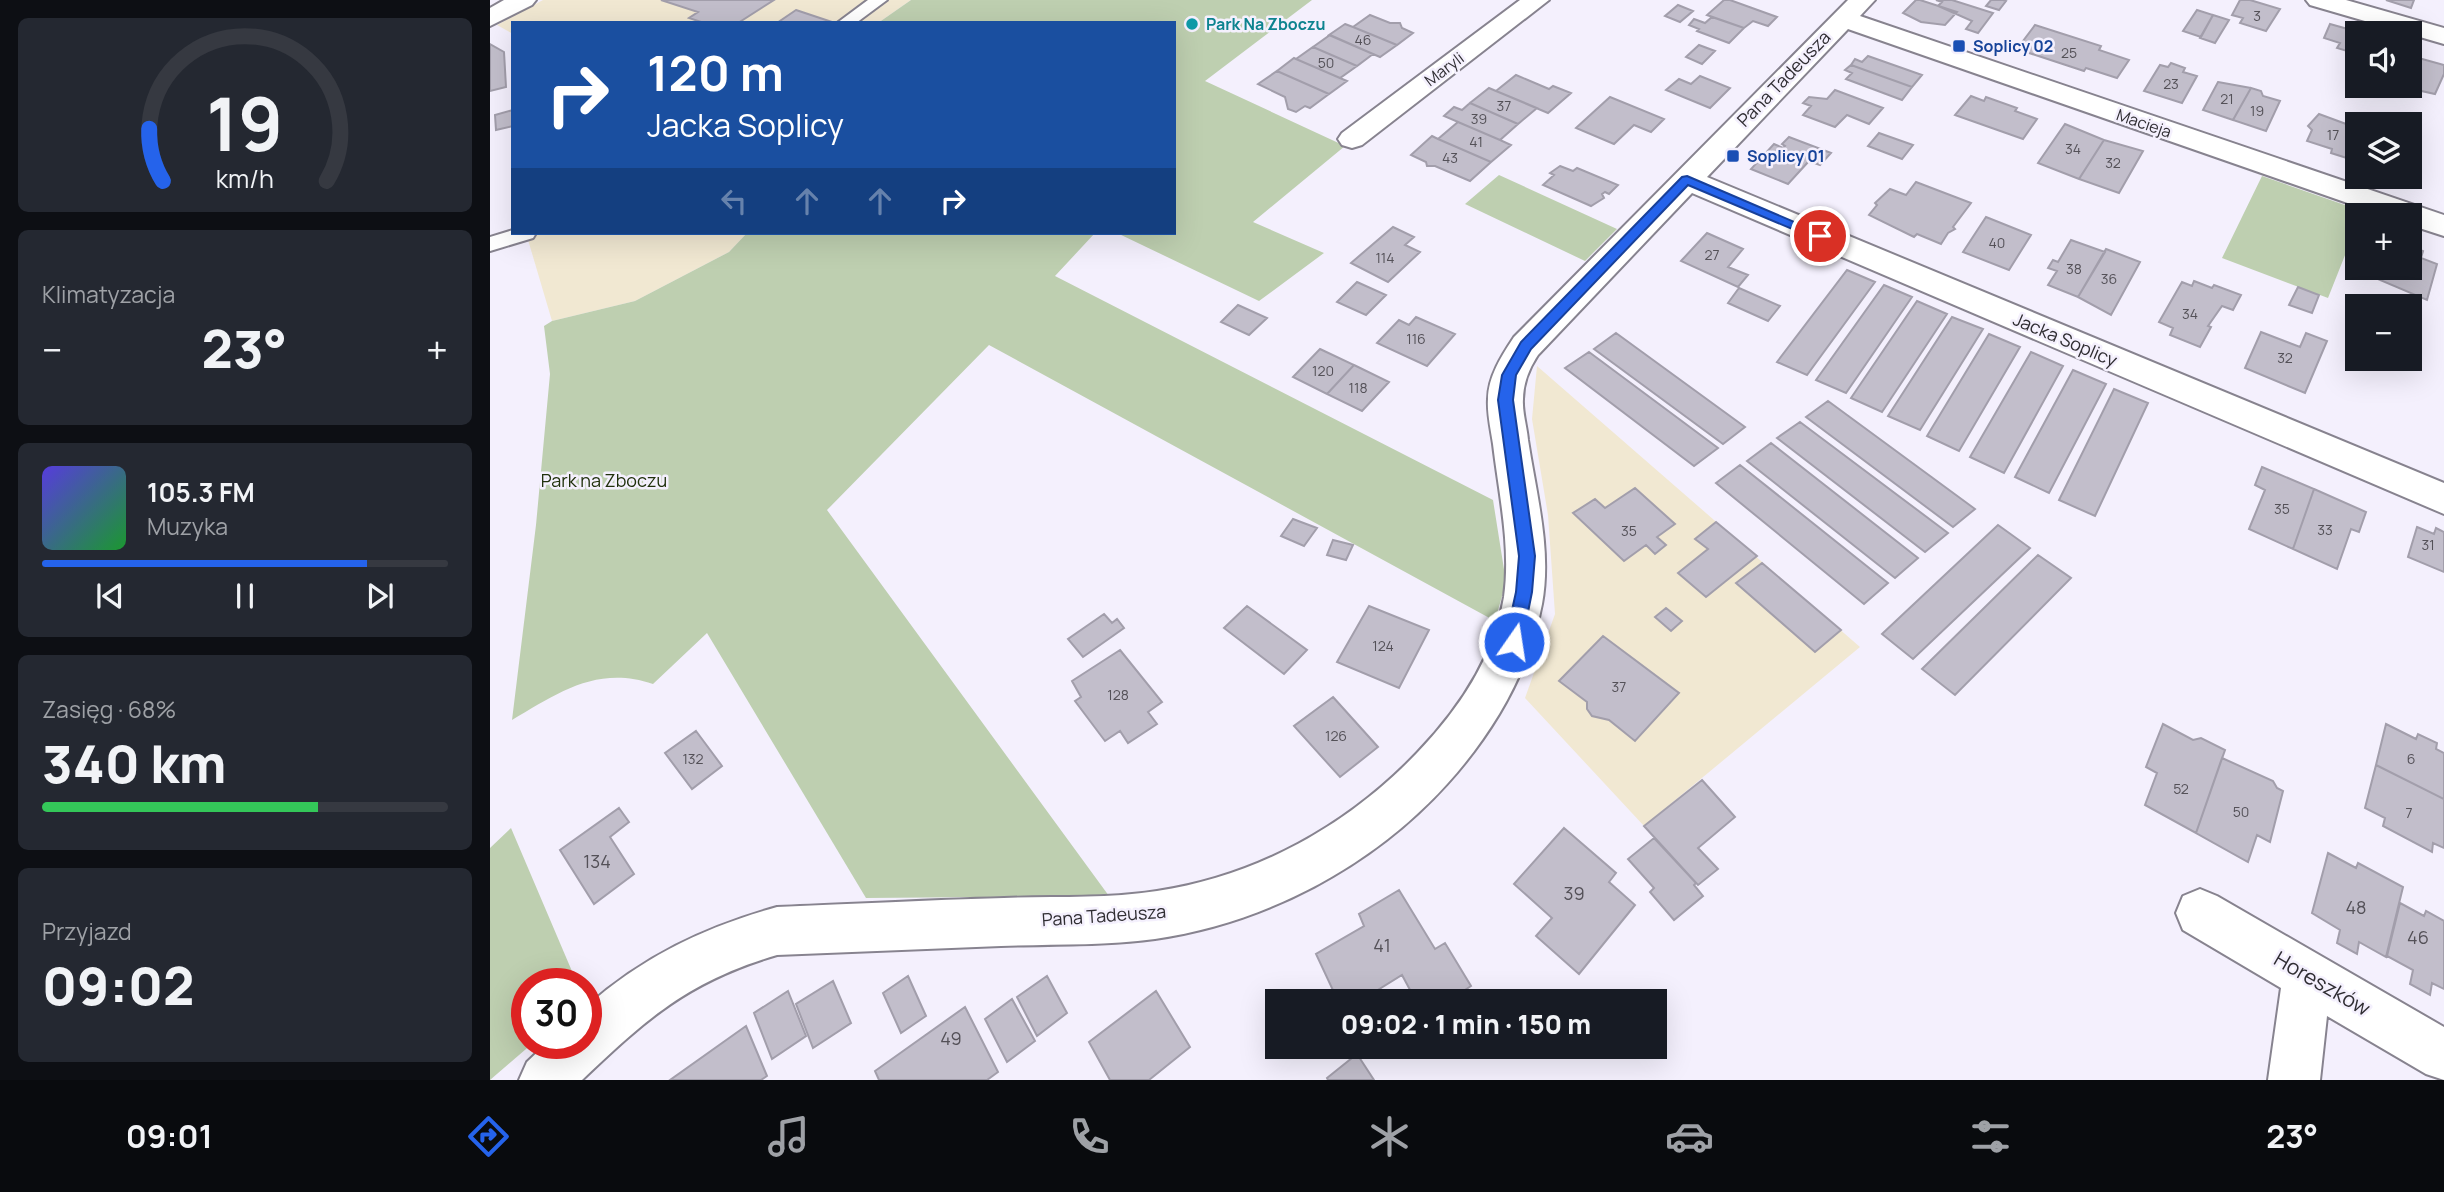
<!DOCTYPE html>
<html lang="pl">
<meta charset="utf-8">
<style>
:root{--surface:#171b24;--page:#242831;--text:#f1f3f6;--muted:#9ea1a6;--line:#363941;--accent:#2563eb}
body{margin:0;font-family:Manrope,sans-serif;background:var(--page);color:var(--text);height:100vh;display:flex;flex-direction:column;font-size:26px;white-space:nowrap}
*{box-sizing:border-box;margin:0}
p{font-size:23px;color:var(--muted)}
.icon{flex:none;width:38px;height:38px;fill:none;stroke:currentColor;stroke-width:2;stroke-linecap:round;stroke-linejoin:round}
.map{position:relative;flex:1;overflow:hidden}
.side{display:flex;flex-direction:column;gap:18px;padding:18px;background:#0d0f14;width:490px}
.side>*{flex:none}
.banner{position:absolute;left:21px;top:21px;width:665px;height:214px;border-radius:0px;box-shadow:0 7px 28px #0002;background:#1a4fa0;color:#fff;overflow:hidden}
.buttons{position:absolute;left:1855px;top:21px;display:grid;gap:14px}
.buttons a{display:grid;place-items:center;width:77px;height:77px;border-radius:0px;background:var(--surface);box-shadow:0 7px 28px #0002;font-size:35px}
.speed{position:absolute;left:21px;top:968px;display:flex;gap:14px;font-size:35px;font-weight:700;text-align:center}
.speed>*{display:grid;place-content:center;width:91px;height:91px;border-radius:50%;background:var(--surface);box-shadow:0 7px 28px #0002;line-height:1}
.speed .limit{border:10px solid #d22;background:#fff;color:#111}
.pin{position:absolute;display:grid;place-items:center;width:60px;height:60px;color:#fff;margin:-30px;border:4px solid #fff;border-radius:50%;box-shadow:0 2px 7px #0007}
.me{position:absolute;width:77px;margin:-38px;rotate:13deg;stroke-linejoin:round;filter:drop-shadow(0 0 5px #0008)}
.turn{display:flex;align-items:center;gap:24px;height:147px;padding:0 21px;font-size:32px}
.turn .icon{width:91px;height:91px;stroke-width:2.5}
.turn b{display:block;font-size:49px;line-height:60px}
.lanes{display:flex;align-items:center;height:66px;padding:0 21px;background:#0003;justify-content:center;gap:35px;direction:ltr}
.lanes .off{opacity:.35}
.big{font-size:52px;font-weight:800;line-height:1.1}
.side .tile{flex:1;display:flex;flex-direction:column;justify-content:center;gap:10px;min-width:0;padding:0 24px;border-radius:10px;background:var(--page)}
.side .dial{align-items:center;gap:0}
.dial svg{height:182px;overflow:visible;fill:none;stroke:var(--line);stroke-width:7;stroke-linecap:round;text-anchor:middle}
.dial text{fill:var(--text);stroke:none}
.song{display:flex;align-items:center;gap:21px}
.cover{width:84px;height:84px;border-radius:10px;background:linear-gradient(135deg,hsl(250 70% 55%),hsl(130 70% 35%))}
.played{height:7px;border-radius:4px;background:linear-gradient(90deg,var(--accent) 80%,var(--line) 80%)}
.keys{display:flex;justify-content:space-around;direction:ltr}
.heat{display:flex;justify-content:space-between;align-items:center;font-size:38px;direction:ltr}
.charge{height:10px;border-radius:5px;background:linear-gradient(90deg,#34c759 68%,var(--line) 0)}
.trip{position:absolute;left:775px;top:989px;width:402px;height:70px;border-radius:0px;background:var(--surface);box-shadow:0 7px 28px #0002;font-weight:800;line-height:70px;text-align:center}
.tabs{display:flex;height:112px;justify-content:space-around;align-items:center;background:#090b0e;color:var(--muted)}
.tabs .icon{width:49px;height:49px}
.tabs .current{color:var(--accent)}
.tabs b{font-size:32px;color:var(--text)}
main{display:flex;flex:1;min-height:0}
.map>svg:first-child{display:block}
.commercial{fill:#f1e8d2}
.green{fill:#becfb0}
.building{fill:#c2becb;stroke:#a29eab;stroke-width:2}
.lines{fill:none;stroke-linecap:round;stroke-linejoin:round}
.service-casing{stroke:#87838f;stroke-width:4}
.minor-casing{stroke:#87838f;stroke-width:4}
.service{fill:#fff;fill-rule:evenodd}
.minor{fill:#fff;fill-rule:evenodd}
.route{fill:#2563eb;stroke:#184099;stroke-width:2}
.culture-dot{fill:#0f9aa8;stroke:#f4f0fd;stroke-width:2.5}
.transit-dot{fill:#1a4fb4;stroke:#f4f0fd;stroke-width:2.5}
.labels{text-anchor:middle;stroke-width:5;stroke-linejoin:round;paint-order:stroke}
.number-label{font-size:14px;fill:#545158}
.far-culture-label{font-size:16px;font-weight:bold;fill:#0d838f;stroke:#f4f0fd;text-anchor:start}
.far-transit-label{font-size:16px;font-weight:bold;fill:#164399;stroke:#f4f0fd;text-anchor:start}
.far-street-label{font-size:16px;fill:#2f2d32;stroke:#f4f0fd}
.street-label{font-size:18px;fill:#2f2d32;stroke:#f4f0fd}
.park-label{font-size:18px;fill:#20310c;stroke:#f4f0fd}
.near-number-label{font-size:18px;fill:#545158}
.near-street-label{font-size:21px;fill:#2f2d32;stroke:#f4f0fd}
</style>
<main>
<section class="side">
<div class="tile dial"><svg viewBox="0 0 100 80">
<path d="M14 69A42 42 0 1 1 86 69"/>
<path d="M14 69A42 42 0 0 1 8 46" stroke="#2563eb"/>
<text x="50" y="56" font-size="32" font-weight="700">19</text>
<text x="50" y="72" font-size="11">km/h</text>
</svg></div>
<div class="tile"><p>Klimatyzacja</p>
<div class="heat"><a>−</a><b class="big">23°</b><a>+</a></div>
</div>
<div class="tile">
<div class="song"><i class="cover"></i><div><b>105.3 FM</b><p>Muzyka</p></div></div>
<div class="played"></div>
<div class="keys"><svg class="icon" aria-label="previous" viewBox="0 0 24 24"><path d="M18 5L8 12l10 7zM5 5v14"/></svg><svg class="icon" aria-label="pause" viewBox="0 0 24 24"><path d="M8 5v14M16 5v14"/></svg><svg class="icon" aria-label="next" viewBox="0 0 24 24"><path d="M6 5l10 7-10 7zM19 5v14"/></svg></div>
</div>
<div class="tile"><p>Zasięg · 68%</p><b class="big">340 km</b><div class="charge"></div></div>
<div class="tile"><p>Przyjazd</p><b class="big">09:02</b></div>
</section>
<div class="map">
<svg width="1954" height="1080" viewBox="0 0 1954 1080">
<rect width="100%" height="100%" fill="#f4f0fd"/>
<path class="commercial" d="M53 0H421L388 23H23V34L7 25Z
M36 233H257L239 252 145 301 62 321Z
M1047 366 1370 647 1154 826 1035 698 1065 614 1058 515 1042 419Z"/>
<path class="green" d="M421 0H822L715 81 855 146 763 222 834 253 769 301 627 233H684V23H388Z
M1009 175 1127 229 1095 261 975 204Z
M1772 176 1872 211 1871 215H1867V225L1838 298 1732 258Z
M257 233H605L565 276 1003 500 1016 582 1005 621 499 345 337 510 619 896 376 898 217 633 163 684C107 665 68 693 22 720L46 525 60 374 54 326 62 321 145 301 239 252Z
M21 828 87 983 37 984V1043H43L0 1080V848Z"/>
<path class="building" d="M171 0H284L248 23H214L199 18 208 12Z
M1234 0H1240L1287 17 1278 26 1263 21 1254 28 1217 15Z
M1426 0H1430L1467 12 1455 25 1431 22 1413 13Z
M1446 0H1462L1503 13 1488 33 1476 29 1482 21 1448 6 1452 2Z
M1501 0H1513L1516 1 1509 10 1496 6Z
M1750 0H1760L1790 9 1776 31 1750 23 1753 18 1742 15Z
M1896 0H1924L1921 8Z
M1188 5 1203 11 1190 22 1175 16Z
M306 10 342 22 287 23Z
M1707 10 1723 15 1711 37 1693 31Z
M880 15 900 23H910L912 28 923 33 907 45 863 27Z
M1723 15 1739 20 1725 43 1710 38Z
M1222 17 1254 28 1239 43 1207 31 1209 29 1199 25 1204 19 1215 23Z
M855 24 863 27 907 45 890 57 839 35Z
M1840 24 1872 33H1867V54L1847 48 1850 43 1834 38Z
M1545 25 1611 46 1609 50 1639 60 1627 78 1596 68 1594 71 1527 49Z
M840 35 883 54 867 66 823 47Z
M1920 43 1928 46 1925 57 1954 65V74L1945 94 1909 86H1920Z
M0 44 14 52 16 87 0 91Z
M1209 45 1225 51 1212 64 1196 57Z
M823 47 867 66 850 78 806 59Z
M1378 56 1432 75 1422 87 1361 65 1365 59 1372 62Z
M804 58 806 59 857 81 839 94 787 71Z
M1681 63 1695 68 1693 72 1707 76 1692 103 1654 91 1670 65 1678 67Z
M1361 65 1422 87 1412 100 1356 79 1362 73 1355 70Z
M787 71 839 94 820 108 815 106 806 112 798 109 795 97 768 84Z
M1026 75 1059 89 1063 86 1081 93 1058 113 1006 91Z
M1210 76 1240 88 1220 108 1176 90 1189 79 1201 84Z
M1728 82 1761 88 1743 120 1713 110Z
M999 88 1006 91 1047 108 1028 124 980 103Z
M1761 88 1771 91 1773 96 1790 101 1776 131 1743 120Z
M1345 90 1393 108 1379 124 1357 115 1345 127 1313 115 1321 106 1313 103 1319 97 1337 99Z
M1481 96 1494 101 1496 97 1527 108 1525 111 1547 119 1533 139 1465 115Z
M1120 97 1174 119 1161 132 1144 125 1124 144 1086 128Z
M980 103 1028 124 1010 140 954 116 964 107 972 110Z
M23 110V126L6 130 5 115Z
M1829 114 1867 128V149L1863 160 1841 153 1842 149 1817 141 1822 130 1818 126Z
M968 122 1010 140 1021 145 1001 162 948 139Z
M1575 124 1614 140 1589 179 1548 163Z
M1389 133 1423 145 1412 159 1378 146Z
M942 136 948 139 1001 162 980 181 945 166H937L936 162 921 155Z
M1299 137 1341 153 1330 165 1319 161 1298 184 1261 169 1284 144 1293 148 1295 146 1292 144Z
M1614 140 1653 151 1629 193 1589 179Z
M1070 166 1083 171 1087 168 1128 185 1119 194 1115 192 1112 194 1114 198 1101 206 1053 185 1064 175 1060 173Z
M1426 182 1481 203 1463 227 1465 229 1458 233 1451 244 1427 234 1424 237 1379 215 1387 205 1385 203 1400 189 1416 195Z
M1496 217 1541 235 1519 270 1473 252Z
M903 227 924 237 915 245 930 252 898 282 861 263Z
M1217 233 1253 249 1238 267 1258 275 1248 287 1191 261Z
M1581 240 1615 252 1588 297 1558 285 1567 271 1558 268 1563 260 1568 262Z
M1920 246 1933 251 1931 258 1947 264 1937 300 1883 277 1886 269 1883 268H1920Z
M1616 249 1650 262 1621 315 1588 297Z
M1357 270 1385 282 1317 375 1287 362Z
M1704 281 1722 288 1724 285 1751 295 1743 310 1732 306 1718 326 1721 327 1710 347 1680 335 1683 328 1669 322 1692 282 1702 286Z
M867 282 896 295 876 315 847 302Z
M1394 285 1422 297 1356 393 1326 380Z
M1808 287 1829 295 1822 313 1799 305Z
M1249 288 1290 306 1278 321 1238 303Z
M1427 301 1457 314 1392 412 1361 398Z
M748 305 777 318 759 335 731 322Z
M926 317 965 334 937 366 887 343 909 320 919 325Z
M1462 317 1493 329 1430 430 1398 416Z
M1771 332 1810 347 1816 333 1837 341 1815 393 1755 368Z
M1126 333 1255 427 1233 444 1104 349Z
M1499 334 1530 347 1469 451 1437 436Z
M830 349 864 365 837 394 803 377Z
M1099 352 1228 448 1204 466 1075 368Z
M1541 352 1573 366 1514 473 1480 457Z
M864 365 899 382 872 411 837 394Z
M1583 370 1616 384 1559 493 1525 477Z
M1624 389 1658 403 1605 516 1569 500Z
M1338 401 1485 509 1463 527 1316 417Z
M1310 422 1458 533 1435 552 1287 438Z
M1281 443 1428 558 1405 578 1257 461Z
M1250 465 1398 583 1374 604 1226 483Z
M1772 467 1824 489 1803 549 1759 529 1775 490 1765 485Z
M1145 488 1185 524 1167 537 1176 545 1165 554 1156 545 1134 561 1083 513 1105 499 1115 508Z
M1824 489 1876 512 1869 532 1861 529 1847 569 1803 549Z
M803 519 827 528 814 546 791 536Z
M1226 522 1267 556 1216 597 1188 573 1218 549 1205 539Z
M1508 525 1540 548 1423 659 1392 634Z
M1927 527 1944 534 1946 528 1954 532V572L1918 557Z
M843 540 863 545 856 560 837 555Z
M1548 555 1581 578 1465 695 1432 669Z
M1272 563 1351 630 1325 652 1246 583Z
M757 606 817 650 794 674 734 628Z
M879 606 939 630 909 688 847 662Z
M1176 608 1192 621 1181 631 1165 617Z
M614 614 622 623 627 619 634 628 593 657 578 639Z
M1113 636 1189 693 1145 741 1119 720 1102 716 1097 709V702L1069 681Z
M630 650 672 702 658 712 667 724 638 743 630 731 615 741 585 701 591 697 582 681Z
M843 697 888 747 850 777 804 726Z
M1673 724 1703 740 1711 738 1735 750 1706 833 1655 805 1667 773 1656 767Z
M1896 724 1926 739 1928 734 1947 743 1946 749 1954 753V799L1886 765Z
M206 731 232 766 202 789 175 753Z
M1732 758 1783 781 1787 788 1793 791 1780 842 1767 835 1758 862 1706 833Z
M1886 765 1954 799V848L1943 843 1942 852 1893 826 1895 818 1875 808Z
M1212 780 1245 817 1208 848 1228 869 1208 885 1154 826Z
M129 808 139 822 120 837 144 874 104 904 70 850Z
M1074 828 1126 873 1119 882 1145 905 1089 974 1046 936 1062 918 1024 884Z
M1164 838 1206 883 1204 885 1213 896 1184 920 1160 892 1164 888 1138 859Z
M1838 853 1866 868 1868 863 1913 887 1896 957 1869 942 1867 954 1847 943 1850 930 1822 913Z
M909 890 945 949 955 943 981 986 958 1001H926L912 975 870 1001H848L826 954 874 926 869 914Z
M1910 903 1934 916 1936 911 1954 921V989L1942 983 1940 995 1920 984 1923 970 1897 956Z
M418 976 436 1016 411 1033 393 993Z
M557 976 577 1013 547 1036 527 997Z
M343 981 361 1023 323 1048 306 1004Z
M298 991 316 1036 282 1059 264 1013Z
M666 991 700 1047 659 1080H620L599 1042Z
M522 999 545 1041 517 1062 495 1019Z
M475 1007 508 1072 497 1080H389L385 1071Z
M256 1026 277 1076 271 1080H180Z
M867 1054 884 1080H838L837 1078Z"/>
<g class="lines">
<g class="service-casing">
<path id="service" d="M378 0H397L366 23H347Z
M23 230V233H46L43 238 0 251V237Z"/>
</g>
<g class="minor-casing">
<path id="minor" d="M14 0H46L42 5 0 26V8Z
M1030 0H1059L872 145 862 148 852 145 848 139 852 133Z
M1358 0H1385L1370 16 1954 215V236L1920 225V215H1892L1358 29 1217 177 1954 483V514L1202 193 1048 355C1040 367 1033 383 1033 399 1032 412 1037 427 1038 440 1046 493 1062 550 1052 604 1039 672 1003 733 957 784 882 867 775 923 665 939 614 946 562 944 511 946 437 949 362 952 287 955 199 981 157 1018 92 1080H29L37 1062 57 1043H96V1007C152 957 215 927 287 907 363 904 438 900 514 898 565 896 616 899 667 891 767 876 857 826 927 753 969 709 1004 658 1014 597 1021 546 1009 495 1003 444 1001 430 997 414 998 399 998 377 1012 355 1024 337Z
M1816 0H1856L1954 28V44L1820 5Z
M1710 889 1727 896 1954 1027V1080L1936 1074 1837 1016 1830 1080H1778L1791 988 1693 930 1686 913 1693 896Z"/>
</g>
<use href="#service" class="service"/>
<use href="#minor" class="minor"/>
</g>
<path class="route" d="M1197 176 1337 236 1335 239H1326L1198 185 1041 349 1026 375 1023 400 1045 556 1042 592 1032 642 1030 647 1024 649 1018 647 1015 642 1026 592 1029 556 1008 400 1012 375 1031 342 1192 177Z"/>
<circle class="culture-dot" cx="702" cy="24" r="7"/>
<g class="transit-dot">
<rect x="1462" y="39" width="14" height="14" rx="3.5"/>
<rect x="1236" y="149" width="14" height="14" rx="3.5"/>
</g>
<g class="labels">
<g class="number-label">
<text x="1767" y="21">3</text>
<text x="873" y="45">46</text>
<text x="1579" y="58">25</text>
<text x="836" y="68">50</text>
<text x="1681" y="89">23</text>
<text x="1737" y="104">21</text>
<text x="1014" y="111">37</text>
<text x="1767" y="116">19</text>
<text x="989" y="124">39</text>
<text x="1843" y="140">17</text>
<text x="986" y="147">41</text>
<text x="1583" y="154">34</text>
<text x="960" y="163">43</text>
<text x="1623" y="168">32</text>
<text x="1507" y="248">40</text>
<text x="1222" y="260">27</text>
<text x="895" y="263">114</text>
<text x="1584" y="274">38</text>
<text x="1619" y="284">36</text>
<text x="1700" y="319">34</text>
<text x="926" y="344">116</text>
<text x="1795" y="363">32</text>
<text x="833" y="376">120</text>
<text x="868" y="393">118</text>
<text x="1792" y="514">35</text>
<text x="1835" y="535">33</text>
<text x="1139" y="536">35</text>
<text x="1938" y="550">31</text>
<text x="893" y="651">124</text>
<text x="1129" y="692">37</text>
<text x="628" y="700">128</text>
<text x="846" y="741">126</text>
<text x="203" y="764">132</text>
<text x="1921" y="764">6</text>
<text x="1691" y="794">52</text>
<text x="1751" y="817">50</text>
<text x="1919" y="818">7</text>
</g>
<g class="far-culture-label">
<text x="716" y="30">Park Na Zboczu</text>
</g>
<g class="far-transit-label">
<text x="1483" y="52">Soplicy 02</text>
<text x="1257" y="162">Soplicy 01</text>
</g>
<g class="far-street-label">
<text transform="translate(954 69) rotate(-37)" y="6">Maryli</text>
<text transform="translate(1654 123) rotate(19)" y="6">Macieja</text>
</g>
<g class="street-label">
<text transform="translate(1294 79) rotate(-46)" y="6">Pana Tadeusza</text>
<text transform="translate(1575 340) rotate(23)" y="6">Jacka Soplicy</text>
<text transform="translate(614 916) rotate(-4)" y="6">Pana Tadeusza</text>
</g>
<g class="park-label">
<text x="114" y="487">Park na Zboczu</text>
</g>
<g class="near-number-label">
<text x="107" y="868">134</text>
<text x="1084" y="900">39</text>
<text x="1866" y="914">48</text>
<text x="1928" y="944">46</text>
<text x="892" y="952">41</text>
<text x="461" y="1045">49</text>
</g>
<g class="near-street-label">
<text transform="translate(1832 984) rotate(30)" y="7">Horeszków</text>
</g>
</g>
</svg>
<div class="buttons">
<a><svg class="icon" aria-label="sound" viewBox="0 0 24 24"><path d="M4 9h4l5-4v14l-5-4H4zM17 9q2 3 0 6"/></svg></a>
<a><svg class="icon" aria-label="layers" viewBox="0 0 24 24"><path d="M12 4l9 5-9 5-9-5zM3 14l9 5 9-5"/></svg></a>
<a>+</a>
<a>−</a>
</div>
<div class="speed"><div class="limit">30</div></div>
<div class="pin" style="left:1330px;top:236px;background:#d93025"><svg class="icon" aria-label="arrive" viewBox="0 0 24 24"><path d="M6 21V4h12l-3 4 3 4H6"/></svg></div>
<svg class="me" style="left:1024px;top:642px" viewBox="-20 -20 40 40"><circle r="17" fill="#2563eb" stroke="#fff" stroke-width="3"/><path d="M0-11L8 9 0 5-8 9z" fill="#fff"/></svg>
<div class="trip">09:02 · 1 min · 150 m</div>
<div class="banner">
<div class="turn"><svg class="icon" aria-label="right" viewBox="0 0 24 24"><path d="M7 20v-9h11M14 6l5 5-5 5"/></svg><div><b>120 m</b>Jacka Soplicy</div></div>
<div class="lanes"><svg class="icon off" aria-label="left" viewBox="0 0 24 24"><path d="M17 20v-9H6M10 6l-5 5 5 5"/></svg><svg class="icon off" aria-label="ahead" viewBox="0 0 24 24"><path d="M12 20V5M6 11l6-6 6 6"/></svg><svg class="icon off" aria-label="ahead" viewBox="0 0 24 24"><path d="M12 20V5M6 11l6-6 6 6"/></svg><svg class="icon" aria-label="right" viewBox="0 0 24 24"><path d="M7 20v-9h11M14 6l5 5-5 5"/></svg></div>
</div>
</div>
</main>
<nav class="tabs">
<b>09:01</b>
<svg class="icon current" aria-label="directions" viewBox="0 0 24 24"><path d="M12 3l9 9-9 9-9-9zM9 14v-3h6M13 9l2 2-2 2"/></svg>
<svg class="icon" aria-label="music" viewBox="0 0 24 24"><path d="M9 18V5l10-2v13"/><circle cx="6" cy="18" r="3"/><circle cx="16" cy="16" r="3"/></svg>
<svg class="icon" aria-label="phone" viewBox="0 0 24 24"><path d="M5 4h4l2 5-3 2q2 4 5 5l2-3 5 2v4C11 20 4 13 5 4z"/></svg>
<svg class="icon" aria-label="climate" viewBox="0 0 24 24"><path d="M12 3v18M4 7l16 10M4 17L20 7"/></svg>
<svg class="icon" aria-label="car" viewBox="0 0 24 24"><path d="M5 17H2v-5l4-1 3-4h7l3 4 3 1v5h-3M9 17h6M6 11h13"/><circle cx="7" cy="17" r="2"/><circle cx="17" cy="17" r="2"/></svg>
<svg class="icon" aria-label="filters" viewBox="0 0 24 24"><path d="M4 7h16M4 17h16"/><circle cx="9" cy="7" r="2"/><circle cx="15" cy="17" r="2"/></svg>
<b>23°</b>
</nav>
